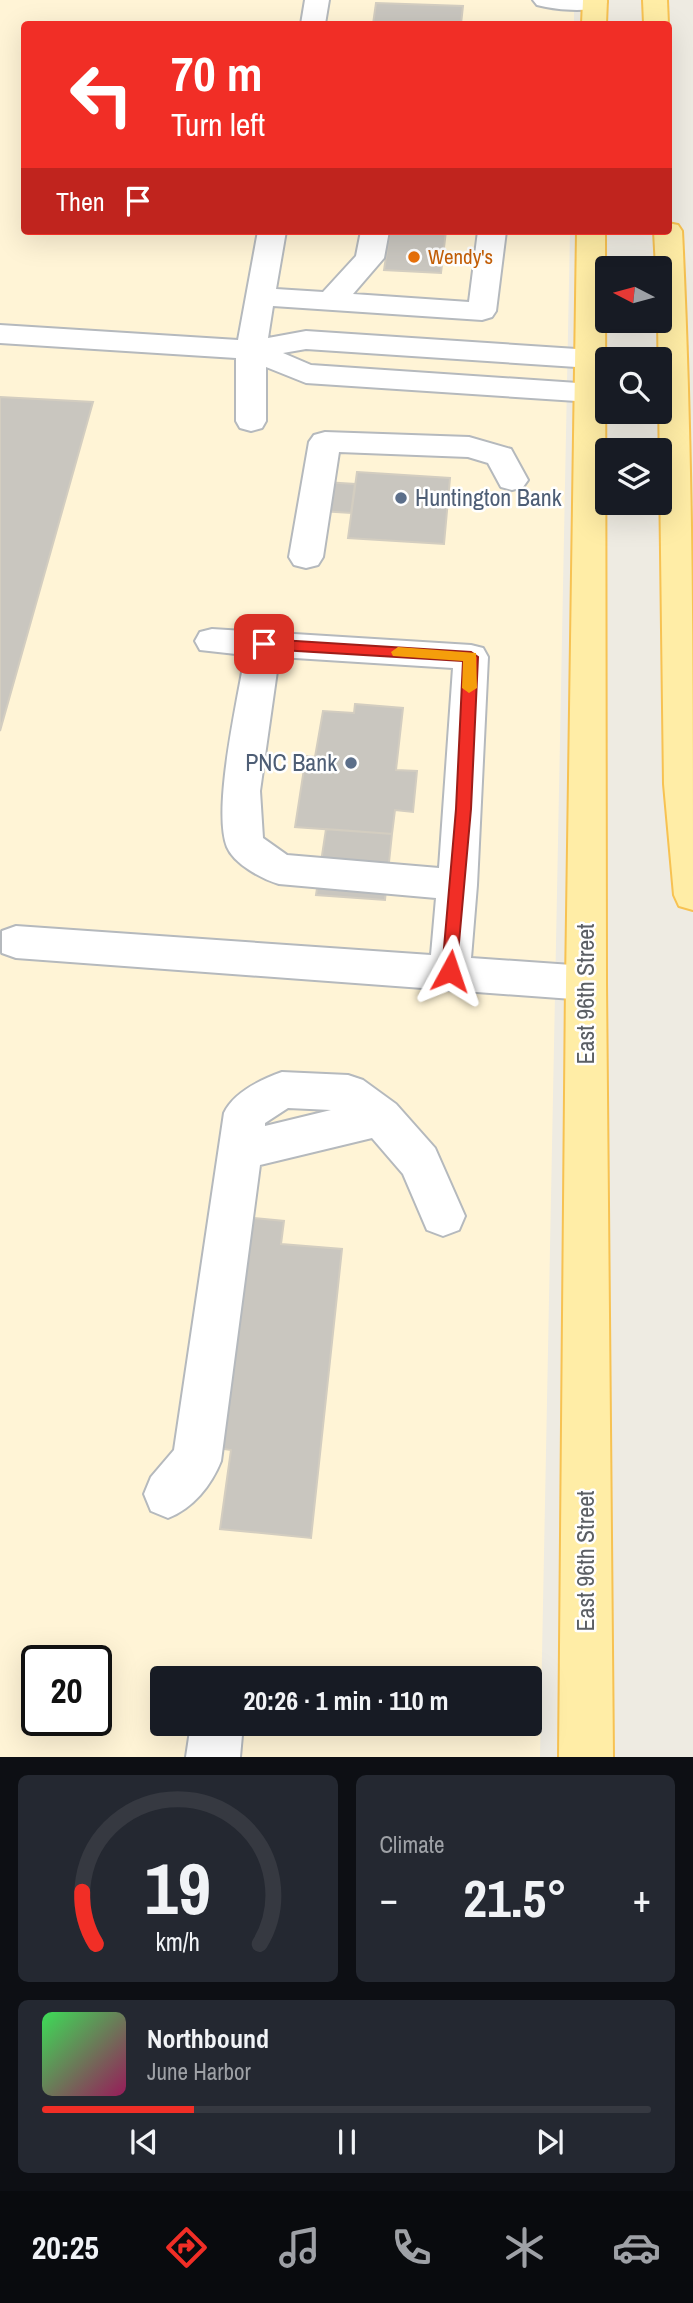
<!DOCTYPE html>
<meta charset="utf-8">
<style>
:root{--surface:#171b24;--page:#242831;--text:#f1f3f6;--muted:#9ea1a6;--line:#363941;--accent:#f12e26}
body{margin:0;font-family:"Archivo Narrow",sans-serif;background:var(--page);color:var(--text);height:100vh;display:flex;flex-direction:column;font-size:26px;white-space:nowrap}
*{box-sizing:border-box;margin:0}
p{font-size:23px;color:var(--muted)}
.icon{flex:none;width:38px;height:38px;fill:none;stroke:currentColor;stroke-width:2;stroke-linecap:round;stroke-linejoin:round}
.map{position:relative;height:1757px;overflow:hidden}
.drawer{display:flex;flex-direction:column;gap:18px;padding:18px;background:#0d0f14;flex:1}
.drawer>*{flex:none}
.guide{position:absolute;left:21px;top:21px;width:651px;height:214px;border-radius:7px;box-shadow:0 7px 28px #0002;background:#f12e26;color:#fff;overflow:hidden}
.needle{width:46px;rotate:276deg}
.controls{position:absolute;left:595px;top:256px;display:grid;gap:14px}
.controls a{display:grid;place-items:center;width:77px;height:77px;border-radius:7px;background:var(--surface);box-shadow:0 7px 28px #0002;font-size:35px}
.speed{position:absolute;left:21px;top:1645px;display:flex;gap:14px;font-size:35px;font-weight:700;text-align:center}
.speed>*{display:grid;place-content:center;width:91px;height:91px;border-radius:50%;background:var(--surface);box-shadow:0 7px 28px #0002;line-height:1}
.speed .limit{border:4px solid #111;border-radius:10px;background:#fff;color:#111}
.pin{position:absolute;display:grid;place-items:center;width:60px;height:60px;color:#fff;margin:-30px;border-radius:14px;box-shadow:0 4px 10px #0006}
.me{position:absolute;width:77px;margin:-38px;rotate:5deg;stroke-linejoin:round;filter:drop-shadow(0 0 5px #0008)}
.turn{display:flex;align-items:center;gap:24px;height:147px;padding:0 35px;font-size:32px}
.turn .icon{width:91px;height:91px;stroke-width:2.5}
.turn b{display:block;font-size:49px;line-height:60px}
.then{display:flex;align-items:center;height:66px;padding:0 35px;background:#0003;gap:14px;font-size:26px}
.big{font-size:52px;font-weight:700;line-height:1.1}
.drawer .widget{flex:1;display:flex;flex-direction:column;justify-content:center;gap:10px;min-width:0;padding:0 24px;border-radius:10px;background:var(--page)}
.drawer .dial{align-items:center;gap:0}
.dial svg{height:182px;overflow:visible;fill:none;stroke:var(--line);stroke-width:7;stroke-linecap:round;text-anchor:middle}
.dial text{fill:var(--text);stroke:none}
.song{display:flex;align-items:center;gap:21px}
.cover{width:84px;height:84px;border-radius:10px;background:linear-gradient(135deg,hsl(130 70% 55%),hsl(330 70% 35%))}
.played{height:7px;border-radius:4px;background:linear-gradient(90deg,var(--accent) 25%,var(--line) 25%)}
.keys{display:flex;justify-content:space-around;direction:ltr}
.heat{display:flex;justify-content:space-between;align-items:center;font-size:38px;direction:ltr}
.drawer .tiles{flex:1;display:grid;gap:18px;grid-template-columns:1fr 1fr}
.widget:last-child{grid-column:span 2}
.trip{position:absolute;left:150px;top:1666px;width:392px;height:70px;border-radius:7px;background:var(--surface);box-shadow:0 7px 28px #0002;font-weight:700;line-height:70px;text-align:center}
.dock{display:flex;height:112px;justify-content:space-around;align-items:center;background:#090b0e;color:var(--muted)}
.dock .icon{width:49px;height:49px}
.dock .selected{color:var(--accent)}
.dock b{font-size:32px;color:var(--text)}
.map>svg:first-child{display:block}
.commercial{fill:#fff4d6;fill-rule:evenodd}
.building{fill:#c9c6bf;stroke:#d3cdc0;stroke-width:2}
.lines{fill:none;stroke-linecap:round;stroke-linejoin:round}
.minor-casing{stroke:#b5b9bd;stroke-width:4}
.major-casing{stroke:#f7c252;stroke-width:4}
.minor{fill:#fff;fill-rule:evenodd}
.major{fill:#ffeda6;fill-rule:evenodd}
.route{fill:#f12e26;stroke:#9d1e19;stroke-width:2}
.slow{fill:#f59e0b}
.food-dot{fill:#e8710a;stroke:#fff;stroke-width:2.5}
.service-dot{fill:#5c6f8a;stroke:#fff;stroke-width:2.5}
.labels{text-anchor:middle;stroke-width:5;stroke-linejoin:round;paint-order:stroke}
.far-food-label{font-size:21px;fill:#c56008;stroke:#fff;text-anchor:start}
.service-label{font-size:24px;fill:#4e5e75;stroke:#fff;text-anchor:start}
.street-label{font-size:24px;fill:#5b5f64;stroke:#fff}
</style>
<div class="map">
<svg width="693" height="1757" viewBox="0 0 693 1757">
<rect width="100%" height="100%" fill="#eeebe2"/>
<path class="commercial" d="M0 0H574V24H24V231H570L540 1757H0ZM37 1661H96V1720H37ZM163 1678H530V1724H163Z"/>
<path class="building" d="M376 3 463 6 461 24H373Z
M390 231H446L441 273 384 270Z
M0 397 93 402 0 731Z
M357 472 450 478 444 544 348 538Z
M309 481 355 484 351 513 305 510Z
M355 704 403 708 396 770 417 771 413 812 395 810 392 834 295 827 306 756 315 757 323 711 354 713Z
M326 829 392 834 385 900 316 895Z
M243 1217 284 1221 281 1244 342 1249 311 1538 220 1529 231 1450 210 1447Z"/>
<g class="lines">
<g class="minor-casing">
<path id="minor" d="M305 0H329L325 24H301Z
M533 0H605L607 2 603 7C584 12 556 10 537 5Z
M258 231H286L276 289 323 292 356 256 361 231H389L384 258 353 294 469 302 478 231H506L496 311 492 317 482 320 273 306 268 338 306 331 607 351 618 354 621 359H607V369L306 349 283 353 311 365 607 385V403L306 383 266 367V421L262 428 251 431 240 428 236 421V358L0 343V325L238 340Z
M325 432 469 437 511 449 528 480 523 487 512 490 501 487 488 463 468 457 339 452 323 557 318 565 306 568 294 565 289 557 309 442 314 435Z
M212 629 471 645 483 648 488 657 477 885 471 958 586 966 600 971 606 983 600 995 586 1000 16 958 2 953V931L16 926 431 955 436 898 279 884C262 879 234 864 227 847 212 809 238 699 245 655L200 650 195 641 200 632ZM279 657 453 668 439 868 287 855 263 838 260 791Z
M282 1072 348 1075 363 1080 396 1104 435 1148 465 1216 459 1230 443 1236 427 1230 403 1174 372 1138 260 1165 221 1461C211 1486 193 1508 168 1518L151 1511 144 1494 151 1477 174 1450 224 1113C234 1092 260 1080 282 1072ZM288 1108 331 1110 265 1126V1123Z
M191 1724H243L240 1757H186Z"/>
</g>
<g class="major-casing">
<path id="major" d="M583 0H607L606 24H582Z
M643 0H667L668 24H644Z
M668 223 678 225 682 231C693 457 693 684 693 910L679 906 674 895 664 784 658 320H660V268H656L654 231H668Z
M577 231H605L606 983 613 1757H559L566 983Z"/>
</g>
<use href="#minor" class="minor"/>
<use href="#major" class="major"/>
</g>
<path class="route" d="M264 639 471 652 478 657 471 809 456 976H444L442 971 456 809 463 661 264 649 257 644Z"/>
<path class="slow" d="M398 647 476 653 477 688 469 693 462 688 463 661 393 656 391 652Z"/>
<circle class="food-dot" cx="414" cy="257" r="7"/>
<g class="service-dot">
<circle cx="401" cy="498" r="7"/>
<circle cx="351" cy="763" r="7"/>
</g>
<g class="labels">
<g class="far-food-label">
<text x="428" y="264">Wendy's</text>
</g>
<g class="service-label">
<text x="415" y="506">Huntington Bank</text>
<text x="337" y="771" text-anchor="end">PNC Bank</text>
</g>
<g class="street-label">
<text transform="translate(586 994) rotate(-90)" y="8">East 96th Street</text>
<text transform="translate(586 1561) rotate(-90)" y="8">East 96th Street</text>
</g>
</g>
</svg>
<div class="controls">
<a><svg class="needle" viewBox="-14 -14 28 28"><path d="M0-13l5 13h-10z" fill="#e53935"/><path d="M0 13l5-13h-10z" fill="#9ea1a6"/></svg></a>
<a><svg class="icon" aria-label="search" viewBox="0 0 24 24"><circle cx="10" cy="10" r="6"/><path d="M15 15l6 6"/></svg></a>
<a><svg class="icon" aria-label="layers" viewBox="0 0 24 24"><path d="M12 4l9 5-9 5-9-5zM3 14l9 5 9-5"/></svg></a>
</div>
<div class="speed"><div class="limit">20</div></div>
<div class="pin" style="left:264px;top:644px;background:#d93025"><svg class="icon" aria-label="arrive" viewBox="0 0 24 24"><path d="M6 21V4h12l-3 4 3 4H6"/></svg></div>
<svg class="me" style="left:450px;top:971px" viewBox="-20 -20 40 40"><path d="M0-17L14 15 0 8-14 15z" fill="#f12e26" stroke="#fff" stroke-width="4"/></svg>
<div class="trip">20:26 · 1 min · 110 m</div>
<div class="guide">
<div class="turn"><svg class="icon" aria-label="left" viewBox="0 0 24 24"><path d="M17 20v-9H6M10 6l-5 5 5 5"/></svg><div><b>70 m</b>Turn left</div></div>
<div class="then">Then<svg class="icon" aria-label="arrive" viewBox="0 0 24 24"><path d="M6 21V4h12l-3 4 3 4H6"/></svg></div>
</div>
</div>
<section class="drawer">
<div class="tiles">
<div class="widget dial"><svg viewBox="0 0 100 80">
<path d="M14 69A42 42 0 1 1 86 69"/>
<path d="M14 69A42 42 0 0 1 8 46" stroke="#f12e26"/>
<text x="50" y="56" font-size="32" font-weight="700">19</text>
<text x="50" y="72" font-size="11">km/h</text>
</svg></div>
<div class="widget"><p>Climate</p>
<div class="heat"><a>−</a><b class="big">21.5°</b><a>+</a></div>
</div>
<div class="widget">
<div class="song"><i class="cover"></i><div><b>Northbound</b><p>June Harbor</p></div></div>
<div class="played"></div>
<div class="keys"><svg class="icon" aria-label="previous" viewBox="0 0 24 24"><path d="M18 5L8 12l10 7zM5 5v14"/></svg><svg class="icon" aria-label="pause" viewBox="0 0 24 24"><path d="M8 5v14M16 5v14"/></svg><svg class="icon" aria-label="next" viewBox="0 0 24 24"><path d="M6 5l10 7-10 7zM19 5v14"/></svg></div>
</div>
</div>
</section>
<nav class="dock">
<b>20:25</b>
<svg class="icon selected" aria-label="directions" viewBox="0 0 24 24"><path d="M12 3l9 9-9 9-9-9zM9 14v-3h6M13 9l2 2-2 2"/></svg>
<svg class="icon" aria-label="music" viewBox="0 0 24 24"><path d="M9 18V5l10-2v13"/><circle cx="6" cy="18" r="3"/><circle cx="16" cy="16" r="3"/></svg>
<svg class="icon" aria-label="phone" viewBox="0 0 24 24"><path d="M5 4h4l2 5-3 2q2 4 5 5l2-3 5 2v4C11 20 4 13 5 4z"/></svg>
<svg class="icon" aria-label="climate" viewBox="0 0 24 24"><path d="M12 3v18M4 7l16 10M4 17L20 7"/></svg>
<svg class="icon" aria-label="car" viewBox="0 0 24 24"><path d="M5 17H2v-5l4-1 3-4h7l3 4 3 1v5h-3M9 17h6M6 11h13"/><circle cx="7" cy="17" r="2"/><circle cx="17" cy="17" r="2"/></svg>
</nav>
